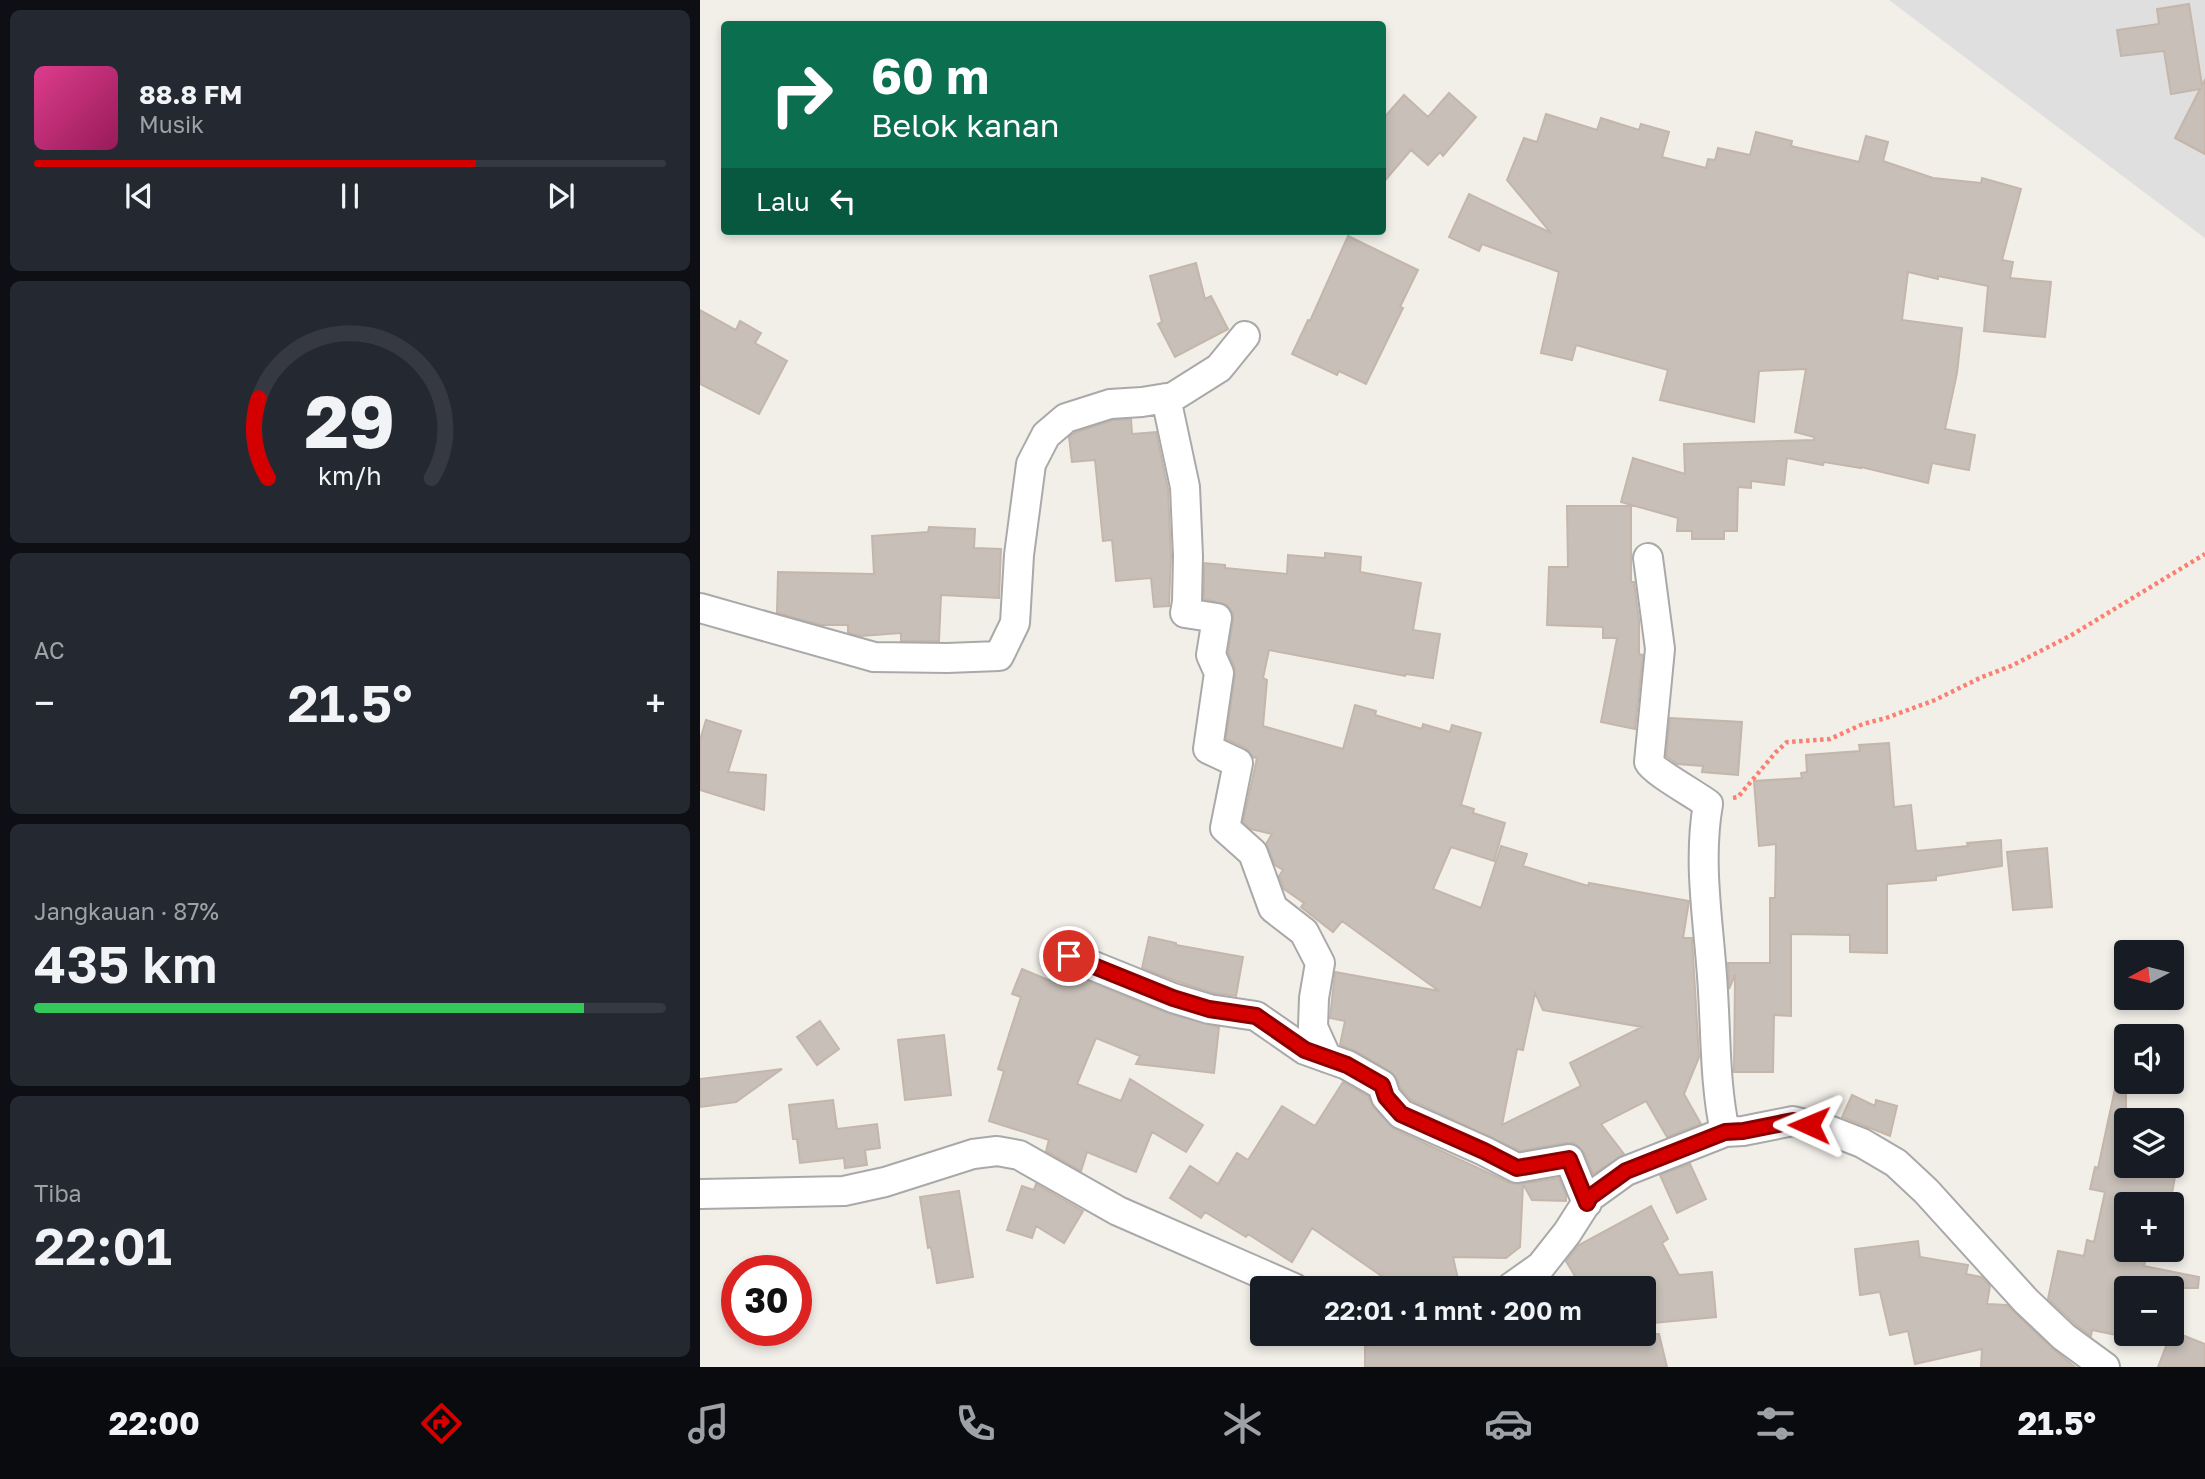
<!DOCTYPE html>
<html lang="id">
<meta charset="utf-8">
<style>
:root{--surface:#171b24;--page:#242831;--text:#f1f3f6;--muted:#9ea1a6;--line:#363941;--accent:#d40000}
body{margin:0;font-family:"Golos Text",sans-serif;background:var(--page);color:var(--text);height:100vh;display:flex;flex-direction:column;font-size:26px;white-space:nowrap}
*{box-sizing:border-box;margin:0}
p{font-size:23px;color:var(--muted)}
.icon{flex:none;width:38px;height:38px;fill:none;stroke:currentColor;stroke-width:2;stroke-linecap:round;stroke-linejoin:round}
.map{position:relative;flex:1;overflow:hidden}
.drawer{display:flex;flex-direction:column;gap:10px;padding:10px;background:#0d0f14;width:700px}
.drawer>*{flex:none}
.hud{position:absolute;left:21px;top:21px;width:665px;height:214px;border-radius:7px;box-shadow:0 4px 10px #0003;background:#0b6e4f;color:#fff;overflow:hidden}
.needle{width:46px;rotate:263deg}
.fabs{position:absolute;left:1414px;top:940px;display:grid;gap:14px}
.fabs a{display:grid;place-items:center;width:70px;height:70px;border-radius:7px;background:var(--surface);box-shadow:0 4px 10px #0003;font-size:35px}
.speed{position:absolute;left:21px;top:1255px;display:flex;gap:14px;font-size:35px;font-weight:700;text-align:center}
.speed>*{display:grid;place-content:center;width:91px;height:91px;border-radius:50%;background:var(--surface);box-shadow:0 4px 10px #0003;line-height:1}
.speed .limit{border:10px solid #d22;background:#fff;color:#111}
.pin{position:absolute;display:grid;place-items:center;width:60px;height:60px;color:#fff;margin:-30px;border:4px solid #fff;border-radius:50%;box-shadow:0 2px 7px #0007}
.me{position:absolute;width:77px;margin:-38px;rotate:271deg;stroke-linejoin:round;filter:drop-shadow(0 0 5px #0008)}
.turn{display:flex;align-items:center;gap:24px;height:147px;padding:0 35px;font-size:32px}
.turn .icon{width:91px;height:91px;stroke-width:2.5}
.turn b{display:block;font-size:49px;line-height:60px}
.then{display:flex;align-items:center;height:66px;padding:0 35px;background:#0003;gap:14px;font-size:26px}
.big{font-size:52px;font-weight:600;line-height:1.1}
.drawer .tile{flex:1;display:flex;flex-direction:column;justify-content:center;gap:10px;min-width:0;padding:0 24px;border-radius:10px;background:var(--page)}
.drawer .dial{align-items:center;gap:0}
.dial svg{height:182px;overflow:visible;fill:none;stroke:var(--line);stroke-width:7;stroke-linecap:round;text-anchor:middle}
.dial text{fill:var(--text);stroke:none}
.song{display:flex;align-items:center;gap:21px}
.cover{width:84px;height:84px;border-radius:10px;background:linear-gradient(135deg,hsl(330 70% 55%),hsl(330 70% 35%))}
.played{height:7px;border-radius:4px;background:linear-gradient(90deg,var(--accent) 70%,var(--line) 70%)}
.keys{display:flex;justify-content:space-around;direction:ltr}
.heat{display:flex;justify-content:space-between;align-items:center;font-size:38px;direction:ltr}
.charge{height:10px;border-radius:5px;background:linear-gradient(90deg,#34c759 87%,var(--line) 0)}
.trip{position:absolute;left:550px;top:1276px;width:406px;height:70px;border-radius:7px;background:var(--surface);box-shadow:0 4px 10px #0003;font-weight:600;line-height:70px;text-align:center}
.dock{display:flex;height:112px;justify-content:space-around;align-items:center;background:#090b0e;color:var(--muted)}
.dock .icon{width:49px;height:49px}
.dock .current{color:var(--accent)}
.dock b{font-size:32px;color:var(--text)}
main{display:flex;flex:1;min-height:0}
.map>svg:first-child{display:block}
.residential{fill:#e0dfdf}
.building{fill:#c7bfb8;stroke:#c4b6ab;stroke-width:2;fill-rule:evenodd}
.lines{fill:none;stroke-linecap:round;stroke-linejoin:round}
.minor-casing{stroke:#a9a9a9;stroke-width:32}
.path{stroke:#fa8072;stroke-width:4.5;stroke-dasharray:3.5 3.5;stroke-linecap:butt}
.minor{stroke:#fff;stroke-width:28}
.route-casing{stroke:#8a0000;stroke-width:18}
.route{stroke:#d40000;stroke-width:12}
</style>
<main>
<section class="drawer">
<div class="tile">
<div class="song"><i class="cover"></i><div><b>88.8 FM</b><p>Musik</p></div></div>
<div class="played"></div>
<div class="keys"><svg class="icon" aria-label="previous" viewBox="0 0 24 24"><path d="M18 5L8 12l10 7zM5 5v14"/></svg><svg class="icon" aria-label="pause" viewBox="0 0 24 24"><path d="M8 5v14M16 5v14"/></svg><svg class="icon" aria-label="next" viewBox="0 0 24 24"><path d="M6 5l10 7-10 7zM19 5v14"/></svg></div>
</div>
<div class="tile dial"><svg viewBox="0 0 100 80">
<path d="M14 69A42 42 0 1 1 86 69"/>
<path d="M14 69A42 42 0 0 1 10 34" stroke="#d40000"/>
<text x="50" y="56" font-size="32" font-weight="700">29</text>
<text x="50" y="72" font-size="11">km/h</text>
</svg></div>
<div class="tile"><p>AC</p>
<div class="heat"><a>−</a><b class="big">21.5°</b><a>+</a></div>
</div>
<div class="tile"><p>Jangkauan · 87%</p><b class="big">435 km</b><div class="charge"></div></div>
<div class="tile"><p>Tiba</p><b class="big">22:01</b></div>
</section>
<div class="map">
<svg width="1505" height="1367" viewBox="0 0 1505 1367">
<rect width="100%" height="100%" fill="#f2efe9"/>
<path class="residential" d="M1189 0H1505V238Z"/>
<path class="building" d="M1489 4 1502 85 1505 80V154L1475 138 1500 89 1471 94 1464 51 1421 56 1417 30 1459 24 1457 9Z
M749 93 776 117 743 156 740 152 728 165 711 150 682 184V120L704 95 728 117Z
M846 114 897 130 901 118 939 130 941 124 969 132 962 157 1006 168 1008 159 1015 160 1018 148 1050 155 1056 132 1092 141 1091 146 1159 162 1166 136 1188 142 1183 161 1233 178 1281 183 1282 178 1321 189 1302 260 1313 262 1310 278 1351 282 1345 337 1284 331 1288 286 1238 276V279L1208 272 1202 320 1262 328 1257 373 1245 429 1275 435 1269 470 1232 463 1228 483 1161 467V468L1124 462 1123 465 1087 458 1084 485 1051 481V488L1038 487 1037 531H1024V539H992V531H977L978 518 921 502 933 458 985 474 984 444 1114 440V437L1095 432 1106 369 1059 371 1054 422 960 400 968 370 876 345 872 360 841 353 859 272 782 244 779 251 749 237 769 194 851 233 807 180 824 138 837 142Z
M648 236 718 270 700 307 703 308 666 384 639 371 637 375 592 354 608 320 610 321Z
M496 263 505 299 511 296 528 329 475 357 458 324 462 322 450 276Z
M0 310 36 330 40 321 61 333 55 343 87 361 59 414 0 384Z
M431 419 432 434 456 432 468 489 471 556 469 606 454 607 451 578 416 581 412 540 403 541 395 460 372 462 369 437 374 433 413 420Z
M867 506H931V582H934L939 620V654L943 655 935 729 901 722 917 638H903V627L847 625 849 567H868Z
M229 527 275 529 274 548 301 549 299 598 241 595 239 641H201V633L161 636 148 633V625H121L77 613 78 572 174 574 172 536 228 532Z
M625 553 661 557 660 572 721 583 713 630 740 634 733 678 706 674 705 676 569 650 563 678 567 680 563 726 643 749 655 705 676 711 675 715 722 729 723 724 750 732 752 725 781 733 761 805 774 809 773 813 805 823 794 861 751 847 733 889 781 908 801 846 827 854 823 866 888 886 889 883 989 901 983 938H992L999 1057 984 1094 1001 1124 967 1137 946 1101 901 1124 924 1154 893 1174 884 1152 874 1143H866L820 1151 711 1100 701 1089 697 1079 690 1071 655 1051 640 1045 645 1021 630 1018 635 972 739 991 642 921 633 932 601 907 604 903 584 889 579 876 583 870 575 865 566 844 572 834 551 829 543 822 557 758 553 757 546 748 526 739 535 675 534 666 528 653 533 621V613L527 605 504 599V563L525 565V568L587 574 588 555 625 558ZM835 993 843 1010 942 1027 870 1063 881 1086 802 1125 817 1049 823 1050Z
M970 718 1042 722 1038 775 1002 772 1003 766 977 764 966 756Z
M6 720 41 731 28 772 66 775 64 810 0 790V740Z
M1189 743 1194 807 1211 805 1216 851 1268 846 1267 843 1301 840 1302 866 1236 876V880L1187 884V953L1150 952V935L1091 934V1016L1074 1015 1073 1072H1034L1035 975 1029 989 1028 963H1070V898H1075L1076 844 1059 846 1054 781 1102 778 1101 773 1107 772 1106 755 1160 751 1159 745Z
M1347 848 1352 907 1313 910 1307 852Z
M449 937 476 943V945L543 957 536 996 513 993 479 982 442 968Z
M322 969 360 985 365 972 467 1013 519 1027 514 1073 436 1064 440 1056 396 1038 377 1084 421 1101 430 1079 503 1125 486 1152 452 1132 436 1172 387 1152 381 1171 346 1151 349 1140 289 1121 304 1071 298 1069 321 997 312 994Z
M120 1021 139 1049 117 1065 97 1037Z
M244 1035 251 1095 205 1100 198 1040Z
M82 1069 36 1102 0 1107V1079Z
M643 1082 668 1096 674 1108 694 1129 810 1183 820 1184 859 1178 866 1195V1201L832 1200 823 1184 820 1247 806 1258 753 1257 760 1288H699L612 1228 592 1262 548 1234 546 1237 505 1212 501 1218 470 1198 490 1166 518 1184 537 1153 548 1160 582 1106 615 1126Z
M1416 1084 1426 1085V1166H1477L1470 1204H1426V1250H1448L1444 1266 1499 1277 1498 1288H1426V1337L1392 1330 1391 1336 1375 1324 1348 1299 1358 1251 1384 1256 1387 1240 1394 1242 1405 1192 1390 1189 1395 1167 1398 1168Z
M1152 1095 1175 1106 1176 1100 1197 1106 1190 1136 1142 1117Z
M133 1100 137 1129 177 1124 180 1148 165 1150 167 1165 145 1168 144 1158 100 1163 97 1139H93L89 1105Z
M990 1164 1006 1199 977 1213 960 1175Z
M336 1184 383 1211 364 1243 336 1226 332 1238 307 1230 322 1186 334 1190Z
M259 1191 273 1277 237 1283 231 1247 228 1248 220 1197Z
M951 1206 968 1239 962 1243 979 1275 1012 1272 1016 1317 943 1324V1288H882L866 1261 879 1245Z
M1218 1241 1220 1257 1268 1265 1266 1274 1281 1277 1290 1286 1287 1304 1307 1305 1353 1349 1375 1367H1281L1282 1349 1215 1364 1208 1331 1190 1335 1180 1292 1160 1295 1155 1249Z
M1472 1331 1505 1344V1367H1458Z
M678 1334H819L820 1342 853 1334H889L890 1340 922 1334H959L967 1367H665V1346L678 1344Z"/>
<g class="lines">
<g class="minor-casing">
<path id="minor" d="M466 398 485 487 488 556 487 602 485 613 517 618 511 655 519 673 508 749 538 763 525 828 553 853 573 908 604 932 620 963 614 998 613 1027 627 1058
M948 558 960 649 949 762C953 771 996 795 1008 804 997 867 1010 929 1013 992 1016 1039 1015 1085 1025 1132
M0 608 174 657 247 658 299 656 315 623 319 555 331 464 346 435 366 418 410 404 442 402 473 397 519 368 545 336
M369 956 473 998 509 1009 556 1016 605 1050 647 1065 682 1085 686 1097 701 1114 784 1151 817 1168 869 1159 887 1203
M0 1194 144 1191 185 1182 273 1154 297 1151 319 1155 418 1211 594 1288
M810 1288 841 1266 867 1233 890 1197 926 1171 1025 1132 1043 1131 1093 1121 1126 1129 1162 1143 1196 1163 1226 1191 1326 1301 1364 1337 1405 1367"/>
</g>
<path class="path" d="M1033 798 1038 797 1076 752 1087 742 1130 739 1163 724 1186 718 1235 700 1282 677 1311 666 1370 636 1505 554"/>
<use href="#minor" class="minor"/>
</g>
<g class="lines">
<g class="route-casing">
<path id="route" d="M369 956 473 998 509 1009 556 1016 605 1050 647 1065 682 1085 686 1097 701 1114 784 1151 817 1168 869 1159 887 1203 890 1197 926 1171 1025 1132 1043 1131 1093 1121 1109 1125"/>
</g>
<use href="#route" class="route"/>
</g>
</svg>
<div class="fabs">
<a><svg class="needle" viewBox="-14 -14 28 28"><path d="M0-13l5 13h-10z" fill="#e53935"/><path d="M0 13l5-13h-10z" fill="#9ea1a6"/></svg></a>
<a><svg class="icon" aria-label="sound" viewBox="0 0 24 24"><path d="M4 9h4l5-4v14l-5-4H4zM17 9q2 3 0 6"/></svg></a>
<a><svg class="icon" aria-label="layers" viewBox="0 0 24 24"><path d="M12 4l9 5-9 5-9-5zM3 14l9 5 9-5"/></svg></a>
<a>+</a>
<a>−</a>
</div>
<div class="speed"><div class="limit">30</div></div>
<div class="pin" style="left:369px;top:956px;background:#d93025"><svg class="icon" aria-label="arrive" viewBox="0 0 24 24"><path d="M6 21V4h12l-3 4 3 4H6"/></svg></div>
<svg class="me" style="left:1109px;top:1125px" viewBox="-20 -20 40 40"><path d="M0-17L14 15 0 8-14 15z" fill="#d40000" stroke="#fff" stroke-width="4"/></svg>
<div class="trip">22:01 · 1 mnt · 200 m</div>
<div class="hud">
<div class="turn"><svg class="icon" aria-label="right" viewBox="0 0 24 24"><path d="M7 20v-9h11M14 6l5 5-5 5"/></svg><div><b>60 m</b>Belok kanan</div></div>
<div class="then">Lalu<svg class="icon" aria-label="left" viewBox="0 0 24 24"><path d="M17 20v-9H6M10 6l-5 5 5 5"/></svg></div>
</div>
</div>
</main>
<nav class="dock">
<b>22:00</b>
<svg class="icon current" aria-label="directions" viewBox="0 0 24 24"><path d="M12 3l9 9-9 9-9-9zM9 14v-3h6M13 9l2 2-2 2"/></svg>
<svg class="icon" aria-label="music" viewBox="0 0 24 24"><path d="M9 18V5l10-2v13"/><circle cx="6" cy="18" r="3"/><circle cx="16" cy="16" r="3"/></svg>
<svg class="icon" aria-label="phone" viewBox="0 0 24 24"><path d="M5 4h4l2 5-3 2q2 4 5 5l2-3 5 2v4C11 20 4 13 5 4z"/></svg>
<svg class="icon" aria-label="climate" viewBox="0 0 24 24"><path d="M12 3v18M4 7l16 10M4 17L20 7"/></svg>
<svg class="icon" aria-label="car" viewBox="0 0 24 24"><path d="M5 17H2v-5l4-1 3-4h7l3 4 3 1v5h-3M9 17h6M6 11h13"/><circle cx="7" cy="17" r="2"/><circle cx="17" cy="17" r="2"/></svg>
<svg class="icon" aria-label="filters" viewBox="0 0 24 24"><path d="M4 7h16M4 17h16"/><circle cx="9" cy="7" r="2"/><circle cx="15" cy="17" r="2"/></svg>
<b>21.5°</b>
</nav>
